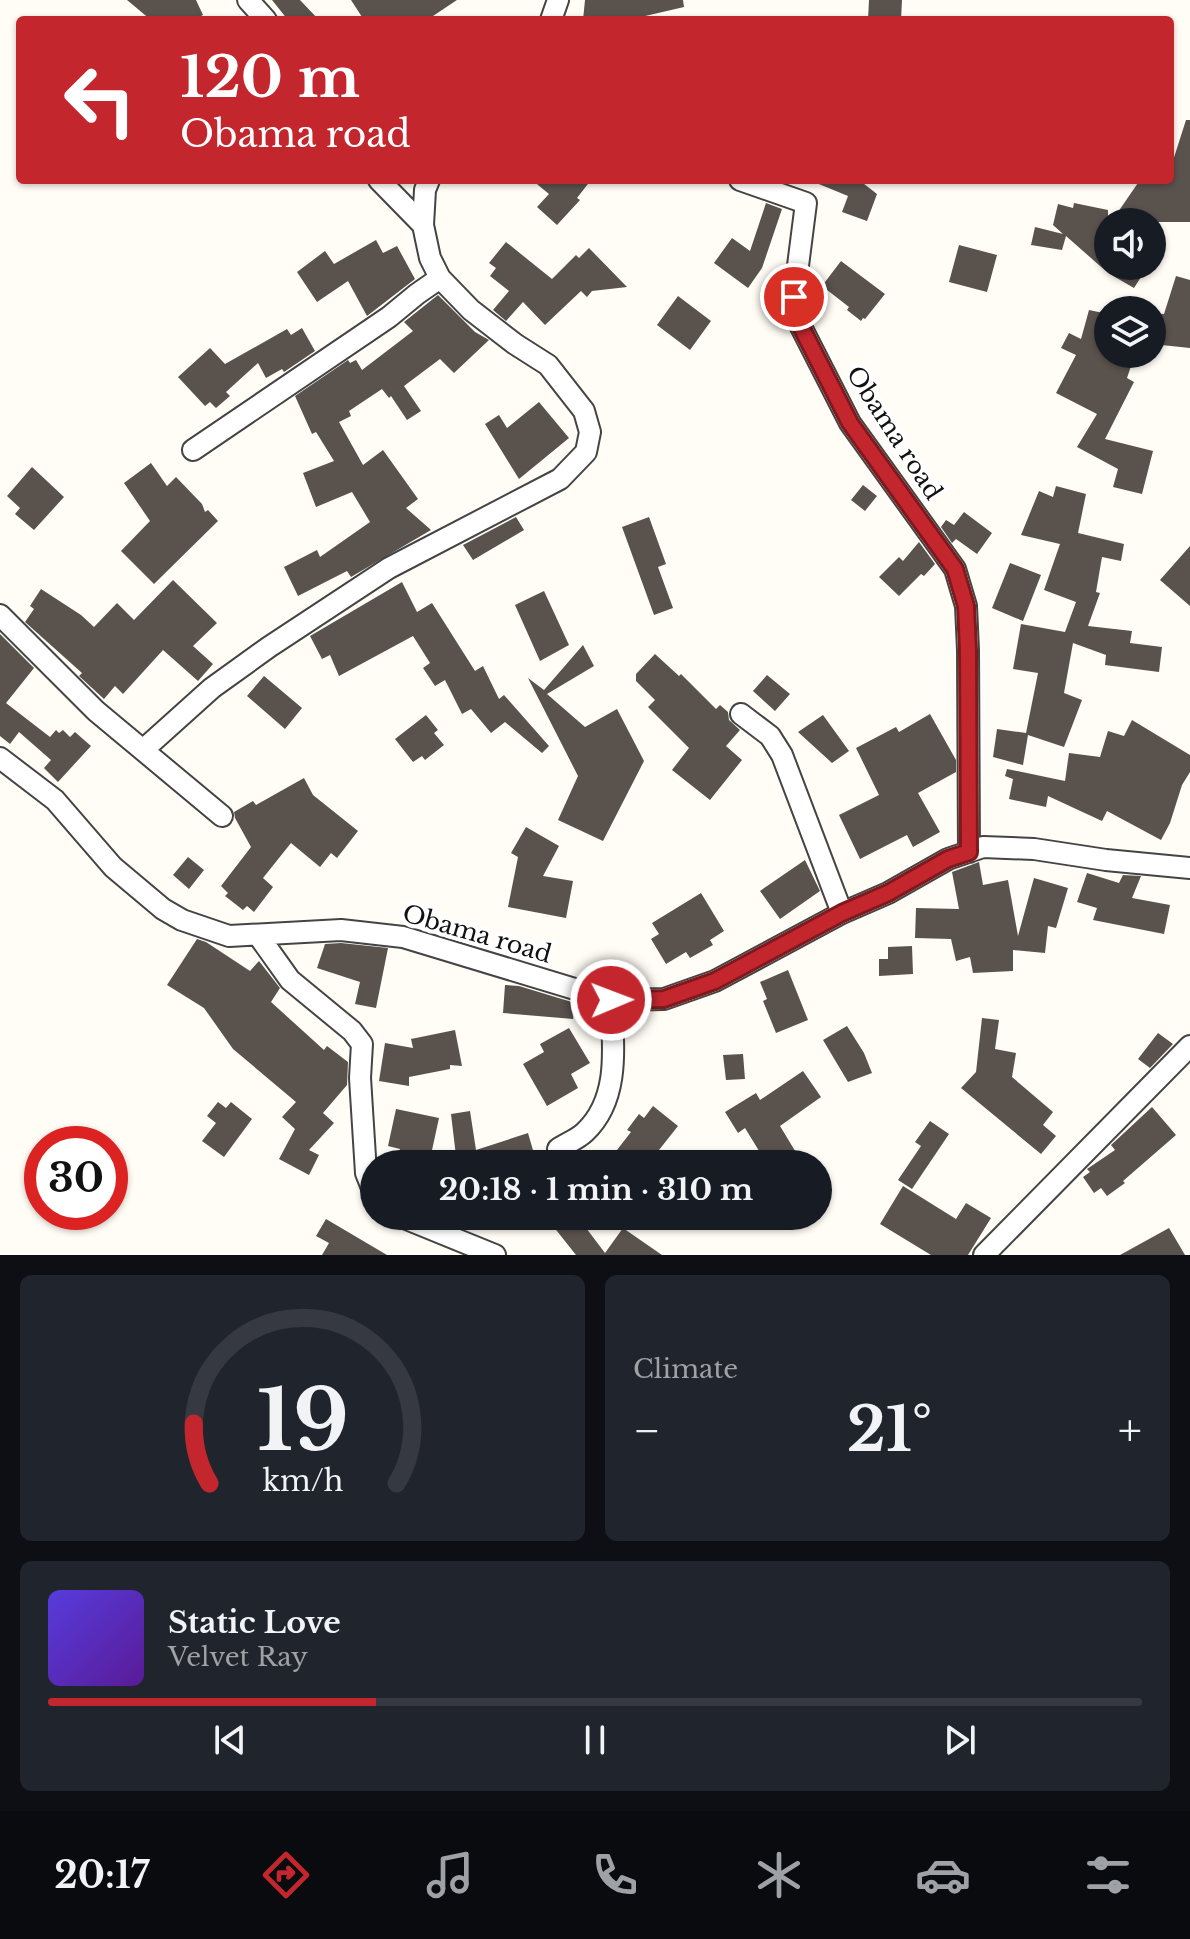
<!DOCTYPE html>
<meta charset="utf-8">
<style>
:root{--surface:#171b24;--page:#20242c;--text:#f1f3f6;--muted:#9ea1a6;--line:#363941;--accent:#c4262e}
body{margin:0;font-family:"Libre Baskerville",serif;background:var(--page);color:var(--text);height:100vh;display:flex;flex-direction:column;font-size:30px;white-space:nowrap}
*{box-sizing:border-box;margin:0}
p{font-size:26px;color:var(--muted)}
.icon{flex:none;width:44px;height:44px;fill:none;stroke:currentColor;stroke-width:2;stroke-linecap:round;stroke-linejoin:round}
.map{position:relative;height:1255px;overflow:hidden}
.sheet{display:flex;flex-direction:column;gap:20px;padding:20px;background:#0d0f14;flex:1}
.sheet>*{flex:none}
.banner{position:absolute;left:16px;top:16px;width:1158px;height:168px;border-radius:8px;box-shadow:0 2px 6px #0004;background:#c4262e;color:#fff;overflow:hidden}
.tools{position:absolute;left:1094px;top:208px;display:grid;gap:16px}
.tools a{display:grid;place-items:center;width:72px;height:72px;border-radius:50%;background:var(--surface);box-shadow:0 2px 6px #0004;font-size:40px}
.speed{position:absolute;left:24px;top:1126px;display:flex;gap:16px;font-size:40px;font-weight:700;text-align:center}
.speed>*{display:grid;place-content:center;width:104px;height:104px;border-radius:50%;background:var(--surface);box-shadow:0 2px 6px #0004;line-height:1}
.speed .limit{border:12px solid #d22;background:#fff;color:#111}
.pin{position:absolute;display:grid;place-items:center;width:68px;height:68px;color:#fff;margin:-34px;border:4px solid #fff;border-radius:50%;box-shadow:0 2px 8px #0007}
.me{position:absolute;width:88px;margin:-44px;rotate:89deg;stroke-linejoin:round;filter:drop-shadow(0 0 6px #0008)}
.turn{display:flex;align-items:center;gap:28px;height:168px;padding:0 32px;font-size:36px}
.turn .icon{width:104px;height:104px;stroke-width:2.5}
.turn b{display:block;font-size:56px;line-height:68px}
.big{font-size:60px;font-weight:800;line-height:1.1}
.sheet .card{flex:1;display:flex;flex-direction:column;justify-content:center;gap:12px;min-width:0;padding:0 28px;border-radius:12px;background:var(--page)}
.sheet .dial{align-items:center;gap:0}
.dial svg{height:208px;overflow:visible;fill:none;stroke:var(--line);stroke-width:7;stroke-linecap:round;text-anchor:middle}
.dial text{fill:var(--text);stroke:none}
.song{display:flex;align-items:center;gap:24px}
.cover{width:96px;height:96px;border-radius:12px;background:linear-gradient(135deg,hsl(250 70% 55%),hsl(270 70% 35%))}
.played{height:8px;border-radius:4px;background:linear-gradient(90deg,var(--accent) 30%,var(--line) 30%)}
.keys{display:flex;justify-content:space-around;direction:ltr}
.heat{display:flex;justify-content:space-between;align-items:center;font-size:44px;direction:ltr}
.sheet .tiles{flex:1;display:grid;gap:20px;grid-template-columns:1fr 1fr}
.card:last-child{grid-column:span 2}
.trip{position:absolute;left:360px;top:1150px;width:472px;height:80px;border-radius:40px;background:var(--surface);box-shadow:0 2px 6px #0004;font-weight:800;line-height:80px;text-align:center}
.tabs{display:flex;height:128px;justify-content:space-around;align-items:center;background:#090b0e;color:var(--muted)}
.tabs .icon{width:56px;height:56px}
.tabs .current{color:var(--accent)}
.tabs b{font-size:36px;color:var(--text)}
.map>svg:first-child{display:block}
.building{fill:#5a524d}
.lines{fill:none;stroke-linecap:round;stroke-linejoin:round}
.minor-casing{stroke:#444;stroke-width:24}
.minor{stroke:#fff;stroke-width:20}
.route-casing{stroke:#7f191e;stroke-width:20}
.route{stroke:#c4262e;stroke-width:14}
.labels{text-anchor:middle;stroke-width:8;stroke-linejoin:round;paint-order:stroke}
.street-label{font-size:24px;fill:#111;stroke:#fff}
</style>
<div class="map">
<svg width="1190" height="1255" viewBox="0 0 1190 1255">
<rect width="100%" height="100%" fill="#fffdf5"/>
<path class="building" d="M127 0H196L203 15 193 20H151Z
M272 0H300L319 20H288Z
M351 0H457L427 20H364Z
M585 0H683L684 7 628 20H583Z
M869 0H902L901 20H868Z
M1186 120H1190V222H1132L1118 212 1140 180H1170V170Z
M532 180H591L577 198 580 200 557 225 537 207 549 194Z
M809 180H859L877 194 867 221 842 212 848 196Z
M766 203 782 209 762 268 748 288 714 263 732 238 750 251Z
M1074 203 1108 210V266H1148L1134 288 1108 273 1066 236 1062 250 1031 245 1035 227 1063 234 1053 225 1058 204 1073 208Z
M376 240 383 253 397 246 415 279 367 316 348 281 317 302 297 272 325 251 334 264Z
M506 242 552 279 576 255 579 258 589 248 627 287 592 291 587 297 581 291 545 325 523 302 506 321 493 310 509 291 490 276 496 268 489 263Z
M959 245 997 255 987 292 949 282Z
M841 261 885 294 865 319 863 318 861 321 847 310 849 307 822 286Z
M1176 276 1190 280V348L1152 344V313L1164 314Z
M438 295 475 332 489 340 454 373 440 359 404 386 421 411 407 420 391 396 389 398 382 389 349 411 351 416 339 422 363 465 383 450 418 499 406 508 431 530 351 577 347 571 298 596 284 567 317 550 320 557 370 522 352 492 316 507 303 473 334 461 316 432 312 434 295 396 348 360 350 363 356 360 362 370 413 331 404 322Z
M678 296 711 321 690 350 657 325Z
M1089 310 1108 314V354H1124L1134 357 1127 378 1134 382 1105 439 1153 451 1142 494 1113 487 1118 469 1077 447 1097 414 1056 393 1076 355 1061 348 1069 333 1081 339Z
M302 328 315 351 284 372 282 369 266 378 258 363 226 392 230 396 216 408 210 402 205 406 178 377 210 348 225 364 287 329 291 335Z
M539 402 569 438 519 479 485 424 499 415 507 428Z
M151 463 167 486 176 477 202 504 205 512 208 510 218 521 154 584 121 551 150 521 124 483Z
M32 467 64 497 34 530 15 514 20 508 7 496Z
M863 485 877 496 865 511 851 500Z
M1056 486 1086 494 1078 533 1124 544 1121 561 1102 557 1096 592 1100 593 1088 626 1132 631 1130 643 1162 647 1159 672 1105 665 1106 655 1073 643 1064 693 1082 700 1064 747 1028 735 1023 765 993 757 997 729 1026 733 1038 673 1013 669 1021 624 1065 632 1076 602 1044 590 1060 544 1021 535 1039 491 1053 497Z
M964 512 992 533 977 554 956 539 952 543 941 527 946 520 954 525Z
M516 517 524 530 473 560 463 545Z
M649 517 666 564 658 567 673 608 654 615 622 527Z
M919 542 935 564 924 576 921 574 899 596 879 577 899 557 903 561Z
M1190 546V606L1160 580Z
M1010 563 1041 575 1023 621 992 608Z
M173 580 217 623 193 646 213 664 198 681 163 650 123 694 115 686 104 699 79 676 82 673 25 622 34 609 30 606 41 589 81 615 94 627 117 603 134 620Z
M402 582 417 612 432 603 475 671 483 666 499 699 504 695 549 746 542 753 505 722 491 733 471 709 462 714 445 680 435 686 423 668 430 663 413 636 339 676 330 655 322 659 310 636Z
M544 591 569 645 540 661 515 605Z
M0 634 34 668 6 703 50 737 56 730 59 733 63 730 70 737 75 732 91 746 58 782 44 768 51 760 19 732 10 744 0 736Z
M583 645 594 666 547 694 585 727 617 709 644 761 603 841 558 820 578 776 528 678 544 690Z
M655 654 679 676 681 674 716 709 720 705 728 712 729 720 740 730 726 746 742 760 710 800 672 770 689 748 648 707 655 700 636 681V674Z
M767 675 790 694 775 711 753 691Z
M264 676 302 708 285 729 247 696Z
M930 714 956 760V772L918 793 940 832 913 847 907 835 860 859 839 815 879 795 856 748 896 727 899 732Z
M426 715 438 730 434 733 444 745 425 760 422 756 413 762 395 739Z
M823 715 849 751 832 763 798 732Z
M1132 720 1190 755V772L1182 785 1170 823 1161 840 1107 811 1102 821 1048 796 1046 807 1009 799 1013 779 1005 776 1007 769 1065 781 1069 753 1100 757 1108 731 1124 736Z
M304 778 313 795 358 831 337 858 331 853 320 867 291 843 263 878 273 887 254 912 247 906 243 910 225 896 228 893 221 886 251 847 235 818 234 812 253 801 256 805Z
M526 827 559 846 543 876 573 881 566 918 508 907 518 857 511 853Z
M188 857 204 870 189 889 173 875Z
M805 860 820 891 780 919 760 891Z
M979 862 983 885 1008 880 1018 936 1034 878 1068 888 1056 928 1048 926 1045 953 1013 950V971L973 973 970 957 956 961 951 939 915 938 916 908 959 909 952 872Z
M1087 873 1119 883 1123 875 1141 876 1132 898 1170 905 1164 934 1093 920 1097 908 1077 902Z
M701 893 724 931 710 940 713 945 690 958 686 952 666 964 651 939 659 934 652 923Z
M197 939 206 942 250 971 259 961 280 988 271 1002 324 1050 327 1046 348 1062 347 1085 323 1113 334 1123 309 1150 319 1155 309 1175 279 1159 295 1129 282 1117 296 1102 233 1049 204 1008 167 985Z
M341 943 388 948 376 1008 355 1004 360 982 317 968 325 944Z
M912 946 913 974 879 976V959H888V947Z
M788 970 808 1020 776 1033 763 1001 767 999 760 982Z
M505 985 519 986 575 1003 573 1019 503 1013Z
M982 1018 999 1020 995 1049 1016 1053 1012 1077 1053 1112 1043 1125 1056 1136 1041 1154 961 1088 976 1072Z
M847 1026 864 1053 872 1073 848 1082 823 1040Z
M569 1028 590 1063 571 1074 578 1088 547 1106 523 1064 544 1052 540 1044Z
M455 1030 462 1066 450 1065V1069L409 1077V1086L379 1081 385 1043 413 1048 411 1039Z
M1158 1033 1173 1044 1150 1068 1138 1059Z
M743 1054 745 1079 726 1080 723 1055Z
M803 1071 821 1097 780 1126 803 1164H767L745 1128 738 1133 725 1112 756 1093 760 1100Z
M218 1102 226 1108 231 1102 252 1119 224 1157 202 1141 216 1123 207 1116Z
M653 1106 678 1126 659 1150 676 1164H606L631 1132 627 1130 639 1114 644 1118Z
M1152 1107 1176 1135 1123 1181 1125 1183 1107 1196 1101 1188 1094 1193 1083 1177 1090 1172 1087 1169 1115 1150 1111 1145Z
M396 1109 439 1118 429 1164 398 1158 400 1149 388 1146Z
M470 1111 476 1150 528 1133 537 1164H444L443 1160 456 1156 451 1114Z
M930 1121 949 1134 912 1189 898 1180 921 1146 915 1142Z
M903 1186 956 1219 966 1203 991 1218 968 1255H931L880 1224Z
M566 1216H577L605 1253 623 1228 662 1255H576L553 1226Z
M326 1219 387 1255H322L329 1243 316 1236Z
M1169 1228 1185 1255H1120Z"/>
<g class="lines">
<g class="minor-casing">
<path id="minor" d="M248 0 266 20
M551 20 558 0
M379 180 423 225
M740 180 806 203 794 297 796 317 850 423 955 569 966 606 968 650 969 852
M193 450 389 317 417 294 440 278
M0 615 96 711 222 816
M741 714 770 736 782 755 842 913
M143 750 212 688 269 647 389 568 560 479 586 452 590 432 584 411 548 365 515 344 471 310 440 278 430 258 423 225 425 190 429 180
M0 758 55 800 113 867 163 909 182 920 229 936 341 930 403 937 611 1000 664 999 715 981 842 913 888 893 948 859 983 847 1034 849 1106 860 1190 868
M258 935 290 980 352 1031 362 1044 360 1078 366 1173 374 1193
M558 1149C567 1143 578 1139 585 1132 621 1098 613 1044 611 1000
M399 1216 495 1255
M984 1255 1190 1046"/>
</g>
<use href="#minor" class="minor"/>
</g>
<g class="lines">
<g class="route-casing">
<path id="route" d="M611 1000 664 999 715 981 842 913 888 893 948 859 969 852 968 650 966 606 955 569 850 423 796 317 794 297"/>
</g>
<use href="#route" class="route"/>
</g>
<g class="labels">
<g class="street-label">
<text transform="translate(894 433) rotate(57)" y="8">Obama road</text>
<text transform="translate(477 934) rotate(16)" y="8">Obama road</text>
</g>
</g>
</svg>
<div class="tools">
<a><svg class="icon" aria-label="sound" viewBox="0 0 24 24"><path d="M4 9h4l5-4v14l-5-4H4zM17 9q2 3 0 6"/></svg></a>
<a><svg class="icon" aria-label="layers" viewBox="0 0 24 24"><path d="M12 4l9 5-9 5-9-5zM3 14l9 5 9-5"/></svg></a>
</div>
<div class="speed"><div class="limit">30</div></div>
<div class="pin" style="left:794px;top:297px;background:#d93025"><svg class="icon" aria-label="arrive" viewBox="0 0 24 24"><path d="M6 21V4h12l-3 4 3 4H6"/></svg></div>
<svg class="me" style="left:611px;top:1000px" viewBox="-20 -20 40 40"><circle r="17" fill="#c4262e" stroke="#fff" stroke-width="3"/><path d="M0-11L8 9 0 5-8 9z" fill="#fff"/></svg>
<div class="trip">20:18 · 1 min · 310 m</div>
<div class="banner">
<div class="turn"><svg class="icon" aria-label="left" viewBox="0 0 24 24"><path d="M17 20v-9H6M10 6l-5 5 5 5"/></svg><div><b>120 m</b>Obama road</div></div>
</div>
</div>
<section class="sheet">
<div class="tiles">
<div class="card dial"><svg viewBox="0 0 100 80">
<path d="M14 69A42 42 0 1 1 86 69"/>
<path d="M14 69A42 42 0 0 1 8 46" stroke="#c4262e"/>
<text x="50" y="56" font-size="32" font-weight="700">19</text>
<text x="50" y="72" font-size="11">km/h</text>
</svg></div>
<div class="card"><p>Climate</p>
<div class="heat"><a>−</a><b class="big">21°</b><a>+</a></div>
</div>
<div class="card">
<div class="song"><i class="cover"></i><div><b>Static Love</b><p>Velvet Ray</p></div></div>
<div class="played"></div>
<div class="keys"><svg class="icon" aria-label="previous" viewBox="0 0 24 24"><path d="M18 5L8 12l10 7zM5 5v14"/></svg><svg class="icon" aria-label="pause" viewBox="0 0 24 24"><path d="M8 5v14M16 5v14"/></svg><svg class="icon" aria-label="next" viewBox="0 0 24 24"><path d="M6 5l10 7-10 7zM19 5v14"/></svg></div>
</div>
</div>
</section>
<nav class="tabs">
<b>20:17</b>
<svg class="icon current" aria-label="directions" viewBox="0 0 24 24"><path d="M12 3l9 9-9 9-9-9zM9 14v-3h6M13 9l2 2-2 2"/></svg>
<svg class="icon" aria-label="music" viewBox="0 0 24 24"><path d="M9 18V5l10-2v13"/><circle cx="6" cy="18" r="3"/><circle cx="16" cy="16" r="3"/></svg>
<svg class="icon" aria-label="phone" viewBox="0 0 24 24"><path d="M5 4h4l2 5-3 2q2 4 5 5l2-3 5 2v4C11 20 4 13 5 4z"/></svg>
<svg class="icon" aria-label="climate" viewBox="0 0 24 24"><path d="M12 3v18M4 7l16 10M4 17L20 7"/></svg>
<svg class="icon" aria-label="car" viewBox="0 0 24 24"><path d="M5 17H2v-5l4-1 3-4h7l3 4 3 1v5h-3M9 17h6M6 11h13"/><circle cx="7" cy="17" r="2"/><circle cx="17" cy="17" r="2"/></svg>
<svg class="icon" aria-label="filters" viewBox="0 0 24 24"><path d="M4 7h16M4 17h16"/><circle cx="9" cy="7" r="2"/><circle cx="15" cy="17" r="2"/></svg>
</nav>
